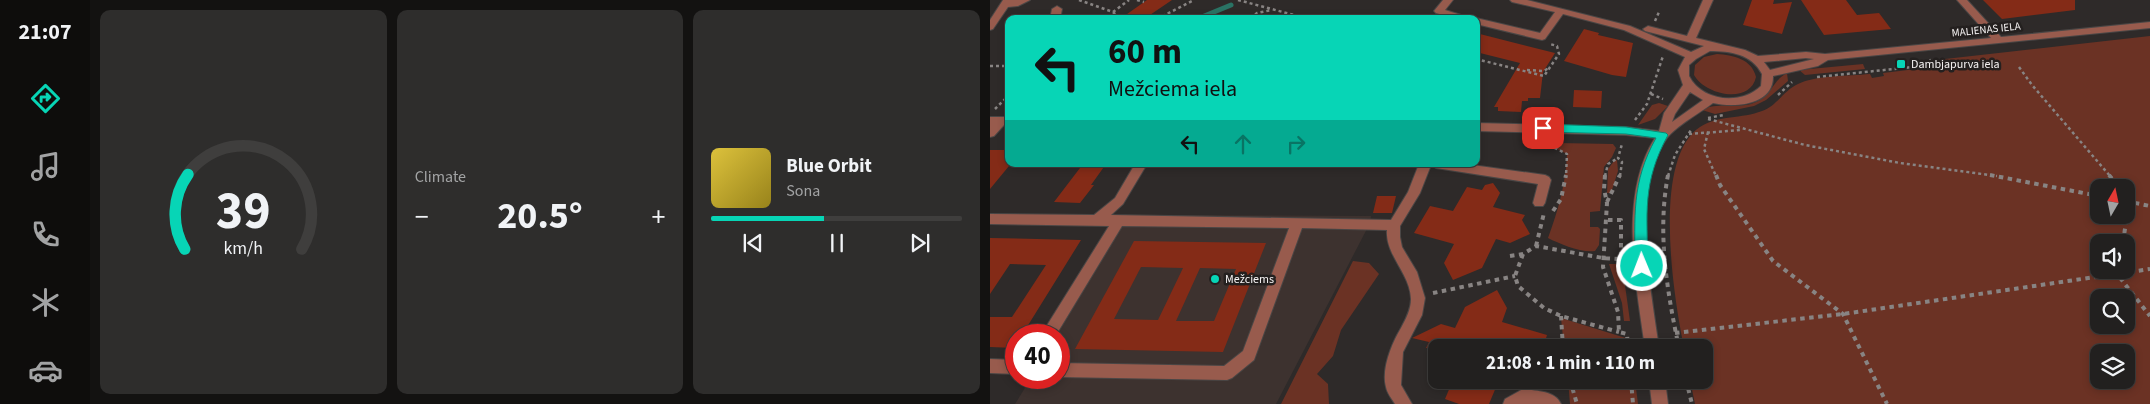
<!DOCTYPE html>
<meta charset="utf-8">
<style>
:root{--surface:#22201f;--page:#2e2d2c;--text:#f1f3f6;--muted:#a2a3a4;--line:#3f3e3d;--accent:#07d5b6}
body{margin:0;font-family:"Source Sans 3",sans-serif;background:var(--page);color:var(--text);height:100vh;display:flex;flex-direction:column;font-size:19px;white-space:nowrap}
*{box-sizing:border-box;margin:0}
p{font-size:16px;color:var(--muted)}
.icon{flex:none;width:28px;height:28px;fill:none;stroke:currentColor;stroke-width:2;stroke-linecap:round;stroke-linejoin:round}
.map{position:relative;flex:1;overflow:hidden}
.details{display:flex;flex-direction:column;gap:10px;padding:10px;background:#131211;width:900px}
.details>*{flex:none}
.banner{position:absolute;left:15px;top:15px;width:475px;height:152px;border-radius:10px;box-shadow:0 2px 8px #0003,0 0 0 1px var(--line);background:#07d5b6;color:#111;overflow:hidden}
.needle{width:32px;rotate:9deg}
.buttons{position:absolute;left:1100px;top:179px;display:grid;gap:10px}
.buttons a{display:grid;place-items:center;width:45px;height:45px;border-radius:10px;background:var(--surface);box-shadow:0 2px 8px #0003,0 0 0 1px var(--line);font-size:25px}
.speed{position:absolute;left:15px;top:324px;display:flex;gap:10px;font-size:25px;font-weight:700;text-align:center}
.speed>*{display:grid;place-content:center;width:65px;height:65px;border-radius:50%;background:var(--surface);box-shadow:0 2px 8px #0003,0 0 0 1px var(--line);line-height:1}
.speed .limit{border:8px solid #d22;background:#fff;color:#111}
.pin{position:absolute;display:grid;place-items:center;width:42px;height:42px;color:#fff;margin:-21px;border-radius:10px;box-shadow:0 2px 8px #0006}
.me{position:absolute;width:55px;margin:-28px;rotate:359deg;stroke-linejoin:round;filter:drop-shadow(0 0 4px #0008)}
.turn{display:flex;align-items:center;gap:18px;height:105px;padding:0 20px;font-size:22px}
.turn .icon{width:65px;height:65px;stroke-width:2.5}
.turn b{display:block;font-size:35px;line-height:42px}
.lanes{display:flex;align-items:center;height:48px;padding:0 20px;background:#0003;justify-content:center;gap:25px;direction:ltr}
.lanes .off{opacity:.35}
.big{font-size:38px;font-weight:700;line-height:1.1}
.details .card{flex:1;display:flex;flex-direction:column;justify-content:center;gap:8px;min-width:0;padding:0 18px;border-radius:10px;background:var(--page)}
.details .dial{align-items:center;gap:0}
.dial svg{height:130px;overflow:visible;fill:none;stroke:var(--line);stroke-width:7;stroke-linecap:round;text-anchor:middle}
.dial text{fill:var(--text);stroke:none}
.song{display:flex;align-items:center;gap:15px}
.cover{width:60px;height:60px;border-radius:8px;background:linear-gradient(135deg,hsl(50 70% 55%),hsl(50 70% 35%))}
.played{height:5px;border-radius:2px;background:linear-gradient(90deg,var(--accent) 45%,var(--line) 45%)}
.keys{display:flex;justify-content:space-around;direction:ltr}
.heat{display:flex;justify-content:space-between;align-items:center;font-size:28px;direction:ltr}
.details .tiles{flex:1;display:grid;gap:10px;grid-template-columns:repeat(3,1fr)}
.trip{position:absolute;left:438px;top:339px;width:285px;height:50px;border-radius:10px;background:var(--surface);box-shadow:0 2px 8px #0003,0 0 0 1px var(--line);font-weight:700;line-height:50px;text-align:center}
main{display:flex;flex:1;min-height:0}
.menu{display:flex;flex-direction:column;width:90px;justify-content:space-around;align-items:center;background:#0e0d0c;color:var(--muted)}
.menu .icon{width:35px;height:35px}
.menu .active{color:var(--accent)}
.menu b{font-size:22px;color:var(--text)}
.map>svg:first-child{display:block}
.built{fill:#3d322f}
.green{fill:#6b3224;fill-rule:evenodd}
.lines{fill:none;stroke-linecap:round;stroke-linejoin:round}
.stream{stroke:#2a7364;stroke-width:5}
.building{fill:#842b17;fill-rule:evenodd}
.minor-casing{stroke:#4a4645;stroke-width:2}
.path-far1{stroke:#888483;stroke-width:2.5;stroke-dasharray:3 3;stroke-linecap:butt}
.path{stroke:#888483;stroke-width:4;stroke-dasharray:4.5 4.5;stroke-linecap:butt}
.minor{fill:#985b4d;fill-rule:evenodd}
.route{fill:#07d5b6;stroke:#058a76}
.poi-dot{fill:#07d5b6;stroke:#24201f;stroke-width:2}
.labels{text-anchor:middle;stroke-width:5;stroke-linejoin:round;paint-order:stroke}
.far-street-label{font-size:11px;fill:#f6f3f3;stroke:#24201f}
.poi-label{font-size:12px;fill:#f6f3f3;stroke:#24201f;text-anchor:start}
</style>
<main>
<nav class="menu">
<b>21:07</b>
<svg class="icon active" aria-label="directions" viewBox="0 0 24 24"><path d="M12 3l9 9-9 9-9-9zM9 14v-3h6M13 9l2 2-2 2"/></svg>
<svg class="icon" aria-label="music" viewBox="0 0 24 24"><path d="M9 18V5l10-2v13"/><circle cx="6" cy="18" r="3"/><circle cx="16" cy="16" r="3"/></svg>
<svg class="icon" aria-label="phone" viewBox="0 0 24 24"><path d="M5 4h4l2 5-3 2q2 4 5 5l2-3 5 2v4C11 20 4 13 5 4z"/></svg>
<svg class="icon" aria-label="climate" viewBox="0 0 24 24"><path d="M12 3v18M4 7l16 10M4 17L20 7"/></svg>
<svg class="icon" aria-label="car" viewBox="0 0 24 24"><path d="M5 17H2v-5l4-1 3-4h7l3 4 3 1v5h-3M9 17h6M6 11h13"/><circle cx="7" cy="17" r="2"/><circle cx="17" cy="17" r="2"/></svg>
</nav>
<section class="details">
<div class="tiles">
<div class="card dial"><svg viewBox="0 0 100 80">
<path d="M14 69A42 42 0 1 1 86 69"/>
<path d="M14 69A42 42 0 0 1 16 23" stroke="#07d5b6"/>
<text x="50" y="56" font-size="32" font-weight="700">39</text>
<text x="50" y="72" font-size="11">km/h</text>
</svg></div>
<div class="card"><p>Climate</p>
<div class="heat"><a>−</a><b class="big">20.5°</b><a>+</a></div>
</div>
<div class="card">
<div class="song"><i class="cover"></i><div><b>Blue Orbit</b><p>Sona</p></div></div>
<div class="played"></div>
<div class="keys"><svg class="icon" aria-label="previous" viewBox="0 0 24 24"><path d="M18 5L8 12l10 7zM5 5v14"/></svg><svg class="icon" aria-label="pause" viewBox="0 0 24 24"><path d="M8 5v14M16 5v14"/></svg><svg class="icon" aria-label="next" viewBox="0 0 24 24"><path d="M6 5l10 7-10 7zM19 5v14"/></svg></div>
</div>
</div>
</section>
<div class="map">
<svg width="1160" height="404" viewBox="0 0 1160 404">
<rect width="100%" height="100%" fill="#2e2a29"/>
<path class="built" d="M138 215 381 216 380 223 286 404H25L41 378H69V335H66Z"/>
<path class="green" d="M1160 36V404H705L700 380H714V348L694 347C684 299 661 159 710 127 728 115 752 119 772 111 787 106 794 90 808 84 826 75 859 76 880 74L882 78 894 76 893 73 926 69 955 59ZM1109 188H1136V215H1109ZM1109 242H1136V270H1109ZM1109 298H1136V325H1109ZM1109 352H1136V380H1109Z
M727 54C743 55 762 59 766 77 760 105 715 95 704 75L705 65 714 57Z
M873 64 875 69 815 75 809 70Z
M797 73 798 81 776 100 764 106 725 114 712 110C729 101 749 110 766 102 781 96 783 80 797 73Z
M669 103 678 106 665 119 648 125 662 105Z
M567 143 623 144 626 148 622 157 614 167 610 211 600 212V227H608L610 229 609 245 605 251C591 253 570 244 558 238 568 211 576 183 577 154L563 147Z
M627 160 628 171 621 193H617L618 169 624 161Z
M363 261 379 263 389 274 351 330 343 356 327 374 338 384 339 404H291Z
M619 264H632L640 321H634L632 303Z
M571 318 639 339 640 347H574Z
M578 380H645L648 404H580Z"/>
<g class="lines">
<path class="stream" d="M207 19 241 5"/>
</g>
<path class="building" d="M157 0H182L154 19H130Z
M762 0H784L783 4 802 2 792 34 753 25Z
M811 0H856L867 15 889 13 901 29 834 35Z
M993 0H1085V10L1012 19Z
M594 29 609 33 608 35 643 43 636 77 622 75 574 61Z
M486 33 565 53 553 72 550 98H538V101H532L531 112 508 111V107H504L530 63 486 52Z
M584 90 612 91 611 108 583 107Z
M0 150H19V166L0 189Z
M93 164H116L101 185H104L90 203 64 202Z
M503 183 510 193 503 207 535 215 532 220 540 234 520 243 506 239 492 268 463 280 454 263 464 244 424 233 440 206 463 211 477 187 492 190 495 185Z
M387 196H406L402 213H383Z
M0 238 91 240 32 335H26L25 348 0 347V317H22L56 265 20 264 0 294Z
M144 241 276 243 233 352 85 349ZM151 267 193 268 168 320 124 319ZM210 268 246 269 224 321H186Z
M507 290 517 308 512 322 557 335 553 348H436L439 342 422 338 451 324 465 328 475 307Z
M463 380H509L499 404H469L455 399Z"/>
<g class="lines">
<g class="minor-casing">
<path id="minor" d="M13 0H40L28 6 18 7 3 29 0 30V20Z
M453 0H463L455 10 484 19 486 18 550 33 565 12 522 2 520 0H537L640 26 701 52 714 46 655 31 653 29 658 26 697 36 713 0H723L706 38 755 50 768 56 816 52 835 54 1001 38 967 0H977L1011 37 1160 22V28L838 60 828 66 783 76C784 106 743 108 723 103 711 112 685 127 677 138 640 188 661 290 669 348H655C646 283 628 196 665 138L636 135 486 131V123L636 127 669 131 674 113 693 85 688 70 695 57 634 30 573 14 555 39 552 40 486 24V19H467L446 13 444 11ZM720 51C740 51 762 54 772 74L771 86C752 105 712 102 699 76V65L706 59ZM816 58 824 59 780 70 774 62ZM700 92 713 100 682 122 685 114Z
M67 6 72 9 70 19H60L62 9Z
M0 117H19V125H14L4 136 0 137Z
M145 164H157L133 204 121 215 401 220 418 192 429 164H475L555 175 559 177 561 180 555 203 553 206H545L543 203 548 184 446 168 441 165 430 193 410 226V237L412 247 427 272 435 298 432 315 413 352 411 385 422 404H405C402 399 397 393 396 387 391 369 402 343 411 328 416 319 421 309 421 299 420 273 395 255 397 230L312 228 264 360 242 378 237 380 69 377V363L234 366 253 351 299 228 132 226 66 335H51L119 226 0 224V214L104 215 125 198Z
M0 359 26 360V374L0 373Z
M659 380H675L678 404H662Z
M533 389C546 391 565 390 571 404H513L515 399Z"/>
</g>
<path class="path-far1" d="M89 0 123 12 130 19
M147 0 154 2
M248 0 304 15 332 19
M123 12 139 0
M167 19 204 0
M261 19 267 13 282 10
M665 21 669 12
M486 59 554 76 569 54 567 46 560 44
M0 66H19
M1029 67 1042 85 1120 176
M537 70 554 71 560 67
M827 77 923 67 941 60
M661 94 673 99
M788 95 802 82
M5 109 19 95
M718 118 734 115
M718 119 815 145 910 163 1007 176
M645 120 657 104 673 56
M718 132 714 149 726 176
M699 134 751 130
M552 141 551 145 563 147 577 154 576 176
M615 176 618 164 628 158
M630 176 632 162 628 158 632 144
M678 176 685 155 701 130"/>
<path class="path" d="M615 175 614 189 617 203 613 267 628 312 629 332 637 334 638 348
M678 175C667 233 677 291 689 348
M726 175 730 185 783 261 853 314 897 404
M1000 175 1109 196
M1119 175 1130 188
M1136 201 1160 206
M617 202 630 175
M563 211 571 199 576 175
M1133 242 1139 202 1136 197
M546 246 554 213
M533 254 525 276 528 286 554 308 571 316 629 332
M520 256 533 254 546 246 613 258 631 259V220H616
M1128 270 1127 274 1160 316
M443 293 525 276
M571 316 573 348
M685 333 853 314 1160 269
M580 380 587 404
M641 380 643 404
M696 380 702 404"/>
<use href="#minor" class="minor"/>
</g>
<path class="route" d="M553 124 636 127 676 133 678 135C652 183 657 213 658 266L656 270 652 271 647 270 645 266C645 217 641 183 666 138L636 134 553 132 548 128Z"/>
<g class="poi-dot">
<rect x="906" y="59" width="10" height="10" rx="2.5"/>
<circle cx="225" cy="279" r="5"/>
</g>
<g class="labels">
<g class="far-street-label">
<text transform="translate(996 29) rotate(-6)" y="4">MALIENAS IELA</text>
</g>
<g class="poi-label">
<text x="921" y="68">Dambjapurva iela</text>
<text x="235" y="283">Mežciems</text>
</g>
</g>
</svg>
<div class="buttons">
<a><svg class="needle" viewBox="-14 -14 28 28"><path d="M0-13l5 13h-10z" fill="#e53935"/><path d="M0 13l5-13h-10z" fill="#a2a3a4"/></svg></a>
<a><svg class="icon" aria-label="sound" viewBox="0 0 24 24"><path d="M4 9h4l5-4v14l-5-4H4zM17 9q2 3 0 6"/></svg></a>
<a><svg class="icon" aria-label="search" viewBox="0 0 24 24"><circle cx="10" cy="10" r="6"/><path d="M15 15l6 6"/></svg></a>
<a><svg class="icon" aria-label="layers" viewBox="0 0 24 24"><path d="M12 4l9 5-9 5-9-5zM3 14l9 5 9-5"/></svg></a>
</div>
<div class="speed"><div class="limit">40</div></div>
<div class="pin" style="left:553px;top:128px;background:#d93025"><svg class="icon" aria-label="arrive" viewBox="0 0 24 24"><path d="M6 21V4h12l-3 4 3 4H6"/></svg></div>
<svg class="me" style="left:652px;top:266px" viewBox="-20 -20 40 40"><circle r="17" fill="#07d5b6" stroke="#fff" stroke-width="3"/><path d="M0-11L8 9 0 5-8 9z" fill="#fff"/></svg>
<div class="trip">21:08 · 1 min · 110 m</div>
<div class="banner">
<div class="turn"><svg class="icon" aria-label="left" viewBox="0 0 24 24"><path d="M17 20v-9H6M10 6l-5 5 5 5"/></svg><div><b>60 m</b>Mežciema iela</div></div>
<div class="lanes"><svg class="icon" aria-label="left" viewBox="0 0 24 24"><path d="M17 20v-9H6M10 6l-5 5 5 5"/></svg><svg class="icon off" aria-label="ahead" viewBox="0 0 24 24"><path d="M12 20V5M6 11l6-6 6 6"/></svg><svg class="icon off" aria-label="right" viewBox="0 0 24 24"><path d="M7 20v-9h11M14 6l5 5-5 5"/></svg></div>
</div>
</div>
</main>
